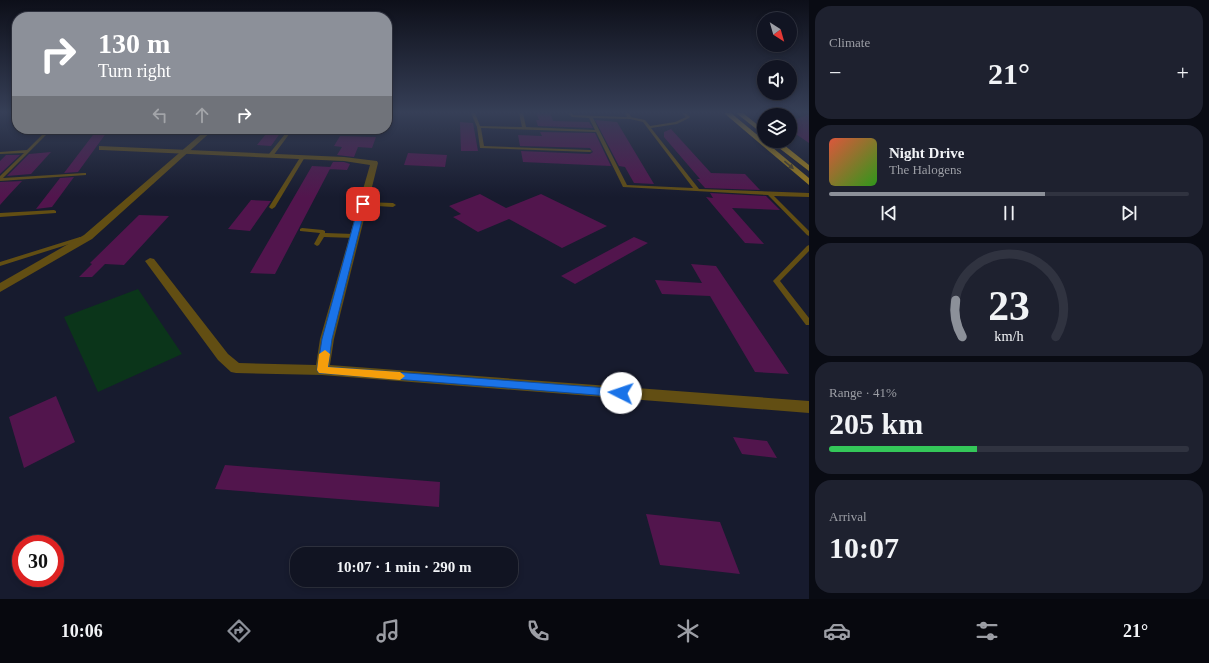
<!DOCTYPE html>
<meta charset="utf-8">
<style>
:root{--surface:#111422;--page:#1e212f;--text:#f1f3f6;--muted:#9c9ea5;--line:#303340;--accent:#8c9099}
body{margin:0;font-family:Georgia,serif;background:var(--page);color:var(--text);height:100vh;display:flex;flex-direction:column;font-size:15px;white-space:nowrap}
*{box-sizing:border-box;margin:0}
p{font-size:13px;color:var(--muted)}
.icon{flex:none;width:22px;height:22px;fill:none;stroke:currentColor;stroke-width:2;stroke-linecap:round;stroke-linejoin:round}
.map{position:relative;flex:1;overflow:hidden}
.side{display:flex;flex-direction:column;gap:6px;padding:6px;background:#090b13;width:400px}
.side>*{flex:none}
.banner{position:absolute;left:12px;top:12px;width:380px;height:122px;border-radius:16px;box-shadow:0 2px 6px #0003,0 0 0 1px var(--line);background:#8c9099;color:#fff;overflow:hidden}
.needle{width:26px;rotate:143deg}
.fabs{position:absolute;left:757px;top:12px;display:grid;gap:8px}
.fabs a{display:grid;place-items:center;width:40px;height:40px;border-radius:50%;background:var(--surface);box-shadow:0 2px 6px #0003,0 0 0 1px var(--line);font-size:20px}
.speed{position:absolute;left:12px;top:535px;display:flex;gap:8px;font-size:20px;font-weight:700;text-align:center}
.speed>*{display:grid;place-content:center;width:52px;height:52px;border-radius:50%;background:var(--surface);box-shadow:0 2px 6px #0003,0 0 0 1px var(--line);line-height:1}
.speed .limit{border:6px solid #d22;background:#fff;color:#111}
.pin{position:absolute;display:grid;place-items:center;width:34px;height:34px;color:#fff;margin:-17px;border-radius:8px;box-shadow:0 2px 6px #0006}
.me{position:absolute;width:44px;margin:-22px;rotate:274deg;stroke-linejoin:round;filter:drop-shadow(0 0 3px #0008)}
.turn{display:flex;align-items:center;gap:14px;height:84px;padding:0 20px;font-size:18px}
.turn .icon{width:52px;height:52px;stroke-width:2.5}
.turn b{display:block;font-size:28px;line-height:34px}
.lanes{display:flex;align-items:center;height:38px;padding:0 20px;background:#0003;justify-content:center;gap:20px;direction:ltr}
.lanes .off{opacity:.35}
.big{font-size:30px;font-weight:600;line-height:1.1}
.side .card{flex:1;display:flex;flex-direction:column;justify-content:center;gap:6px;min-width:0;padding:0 14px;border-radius:16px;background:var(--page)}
.side .dial{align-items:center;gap:0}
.dial svg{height:104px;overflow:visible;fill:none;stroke:var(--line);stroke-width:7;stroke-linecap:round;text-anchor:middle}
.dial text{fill:var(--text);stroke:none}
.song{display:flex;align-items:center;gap:12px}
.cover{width:48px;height:48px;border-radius:6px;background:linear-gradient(135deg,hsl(10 70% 55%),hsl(110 70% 35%))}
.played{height:4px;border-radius:2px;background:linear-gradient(90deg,var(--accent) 60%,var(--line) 60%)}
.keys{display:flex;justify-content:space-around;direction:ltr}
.heat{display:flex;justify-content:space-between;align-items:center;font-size:22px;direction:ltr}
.charge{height:6px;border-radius:3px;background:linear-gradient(90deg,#34c759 41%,var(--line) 0)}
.trip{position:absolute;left:290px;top:547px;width:228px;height:40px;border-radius:16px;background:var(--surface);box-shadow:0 2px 6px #0003,0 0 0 1px var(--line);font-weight:600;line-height:40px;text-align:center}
.tabs{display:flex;height:64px;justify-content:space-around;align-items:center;background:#07080e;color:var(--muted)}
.tabs .icon{width:28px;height:28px}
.tabs .selected{color:var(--accent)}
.tabs b{font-size:18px;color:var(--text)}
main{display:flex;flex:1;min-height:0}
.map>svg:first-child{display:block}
.green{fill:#0b351a}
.building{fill:#52154d}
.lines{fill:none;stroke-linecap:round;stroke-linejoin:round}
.service{fill:#624e13;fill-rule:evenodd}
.minor{fill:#624e13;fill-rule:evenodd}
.tertiary{fill:#624e13;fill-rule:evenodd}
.primary{fill:#a18018;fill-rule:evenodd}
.oneway{fill:#4e4325}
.route{fill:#1a73e8;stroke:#114b97}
.slow{fill:#f59e0b}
</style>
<main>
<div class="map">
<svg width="809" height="599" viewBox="0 0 809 599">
<rect width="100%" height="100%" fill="#171b2e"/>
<path class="green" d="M138 289 182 354 98 392 64 317Z"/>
<path class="building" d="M536 113H550L553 121 589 122 593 128 538 126 536 120H539Z
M809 114V143L790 130V122Z
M595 120 617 122 654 184 634 183 625 167 619 166Z
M460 122 473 123 478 151H461Z
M270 129H283L271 146 257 145Z
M671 129 711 173 745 174 760 190 705 188 697 179H700L664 137V132Z
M96 131 107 132 78 172 64 173Z
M540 132 595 133 611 166 523 162 521 151 590 154 593 152 590 148 520 146 518 135 542 136Z
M340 136 376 137 372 148 358 147 354 157 337 155 342 147 334 146Z
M51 152 31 174 7 176 29 154Z
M408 153 447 155 445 167 404 165Z
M6 155H20L0 174V161Z
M333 162H344L350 164 347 170 329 169Z
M312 166 331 167 275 274 250 273Z
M74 177 52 207 36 209 60 178Z
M22 181 8 196 0 205V182Z
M710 193 766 196 780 210 732 208 764 244 745 243 706 197 713 198Z
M480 194 506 208 541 194 607 226 562 248 509 219 478 232 453 217 461 214 449 206Z
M251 200 271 201 250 231 228 229Z
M139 215 169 216 124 265 105 264 92 277H79L92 264 90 263Z
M634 237 648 243 575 284 561 276Z
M691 264 716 266 789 374 755 372 710 296 662 294 655 280 702 283Z
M56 396 75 442 24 468 9 417Z
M733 437 767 441 777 458 742 454Z
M225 465 440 482 439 507 215 489Z
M646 514 720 522 740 574 660 565Z"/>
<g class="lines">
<path class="service" d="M471 113H475L480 126 522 127 519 113H523L526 127 595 130 589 118 572 117 568 113H572L573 115 627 117 625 113H629L631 117 645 120 650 126 675 122 686 117 682 113H686L690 117 689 118 677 124 651 128 699 189 809 193V197L774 196 809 231V236L807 235 768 195 623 187 596 132 481 128 484 146 590 150 592 151 590 152 480 148 477 127ZM593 118 630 119 643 122 693 188 627 185Z
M48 129H52L3 178 84 173H86V175L0 181V176L24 153 0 154V152L27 150Z
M289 129H293L273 156H269V154Z
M301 156 305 157 275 207 272 209 270 208 269 207Z
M363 202 393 203 396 205 393 207 361 205 360 204Z
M54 210 56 211V213L0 217V213Z
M302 228 323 230 325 231V233L354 234 357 236 354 238 324 237 319 245 317 246 314 244 320 233 300 231V229Z
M80 237 82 238V240L0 266V262Z
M809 245V251L780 281 809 318V325H806L773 281 807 246Z"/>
<path class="minor" d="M99 146 344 157 377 161 378 163 334 339 330 365 809 401V413L322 375 236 373 231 372 218 360 145 261 150 258 154 259 228 354 239 363 316 365 320 339 370 165 344 161 102 150H99Z"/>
<path class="tertiary" d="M207 129H214L92 239 0 292V283L84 235Z"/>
<path class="primary" d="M724 113H731L809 178V185Z
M736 113H743L764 130V135Z
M770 141H779L809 165V171Z"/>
</g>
<defs><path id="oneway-solid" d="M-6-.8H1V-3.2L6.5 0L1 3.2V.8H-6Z"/></defs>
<use class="oneway" href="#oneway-solid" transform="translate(789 165) rotate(40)"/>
<linearGradient id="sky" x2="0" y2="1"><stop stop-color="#0d0f19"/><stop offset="0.57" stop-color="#363f57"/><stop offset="1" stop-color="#363f57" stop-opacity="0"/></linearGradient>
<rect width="809" height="197" fill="url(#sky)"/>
<path class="route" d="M363 202 366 204 332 339 328 367 621 389 625 390 626 393 625 396 621 397 319 373 317 370 322 339 359 204Z"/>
<path class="slow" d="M325 350 330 354 328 367 400 372 405 376 400 380 319 373 317 370 319 354Z"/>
</svg>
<div class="fabs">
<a><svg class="needle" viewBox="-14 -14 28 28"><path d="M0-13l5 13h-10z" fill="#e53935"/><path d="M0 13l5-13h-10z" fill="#9c9ea5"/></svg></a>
<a><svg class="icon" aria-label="sound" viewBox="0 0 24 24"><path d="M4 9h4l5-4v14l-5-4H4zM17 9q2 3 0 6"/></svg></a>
<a><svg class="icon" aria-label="layers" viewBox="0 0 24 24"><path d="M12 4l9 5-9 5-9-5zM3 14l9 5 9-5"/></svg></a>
</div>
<div class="speed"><div class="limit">30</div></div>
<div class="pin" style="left:363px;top:204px;background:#d93025"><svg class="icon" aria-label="arrive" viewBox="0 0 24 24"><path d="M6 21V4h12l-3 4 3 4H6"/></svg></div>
<svg class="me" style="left:621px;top:393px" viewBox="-20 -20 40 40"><circle r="19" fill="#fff"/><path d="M0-13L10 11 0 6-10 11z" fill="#1a73e8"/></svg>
<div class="trip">10:07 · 1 min · 290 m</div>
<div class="banner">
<div class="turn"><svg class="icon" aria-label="right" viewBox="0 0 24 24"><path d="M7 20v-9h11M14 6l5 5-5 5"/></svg><div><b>130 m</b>Turn right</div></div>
<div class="lanes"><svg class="icon off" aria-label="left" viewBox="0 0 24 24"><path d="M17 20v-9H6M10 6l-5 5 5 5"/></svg><svg class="icon off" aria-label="ahead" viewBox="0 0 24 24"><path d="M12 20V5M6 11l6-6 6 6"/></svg><svg class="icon" aria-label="right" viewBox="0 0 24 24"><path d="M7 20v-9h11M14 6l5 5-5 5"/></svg></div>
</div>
</div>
<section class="side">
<div class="card"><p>Climate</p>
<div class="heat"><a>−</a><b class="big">21°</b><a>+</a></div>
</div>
<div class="card">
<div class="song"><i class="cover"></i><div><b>Night Drive</b><p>The Halogens</p></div></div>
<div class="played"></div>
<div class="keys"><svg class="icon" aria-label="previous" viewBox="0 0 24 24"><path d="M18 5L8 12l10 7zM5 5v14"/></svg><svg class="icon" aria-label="pause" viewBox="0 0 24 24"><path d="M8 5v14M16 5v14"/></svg><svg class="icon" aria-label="next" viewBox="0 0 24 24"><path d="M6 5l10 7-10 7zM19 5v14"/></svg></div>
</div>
<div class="card dial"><svg viewBox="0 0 100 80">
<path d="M14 69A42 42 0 1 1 86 69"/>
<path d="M14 69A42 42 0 0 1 9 41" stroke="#8c9099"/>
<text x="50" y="56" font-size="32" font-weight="700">23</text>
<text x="50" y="72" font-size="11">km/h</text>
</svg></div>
<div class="card"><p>Range · 41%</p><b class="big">205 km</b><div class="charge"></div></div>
<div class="card"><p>Arrival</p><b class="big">10:07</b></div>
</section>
</main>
<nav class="tabs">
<b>10:06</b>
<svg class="icon selected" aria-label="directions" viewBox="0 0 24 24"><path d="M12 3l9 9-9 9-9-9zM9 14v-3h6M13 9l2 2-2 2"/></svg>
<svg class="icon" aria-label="music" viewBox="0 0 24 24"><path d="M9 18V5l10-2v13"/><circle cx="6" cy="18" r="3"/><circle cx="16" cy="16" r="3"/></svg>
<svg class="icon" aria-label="phone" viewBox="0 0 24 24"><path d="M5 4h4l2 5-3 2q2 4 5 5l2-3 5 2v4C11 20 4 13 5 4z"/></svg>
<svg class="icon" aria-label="climate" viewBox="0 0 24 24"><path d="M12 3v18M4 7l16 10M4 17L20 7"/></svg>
<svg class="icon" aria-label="car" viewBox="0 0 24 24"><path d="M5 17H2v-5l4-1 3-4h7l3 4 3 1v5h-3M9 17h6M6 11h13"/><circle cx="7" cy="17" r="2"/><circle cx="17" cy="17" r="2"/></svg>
<svg class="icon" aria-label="filters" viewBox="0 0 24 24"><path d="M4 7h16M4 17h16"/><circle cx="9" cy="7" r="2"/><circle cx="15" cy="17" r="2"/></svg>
<b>21°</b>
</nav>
